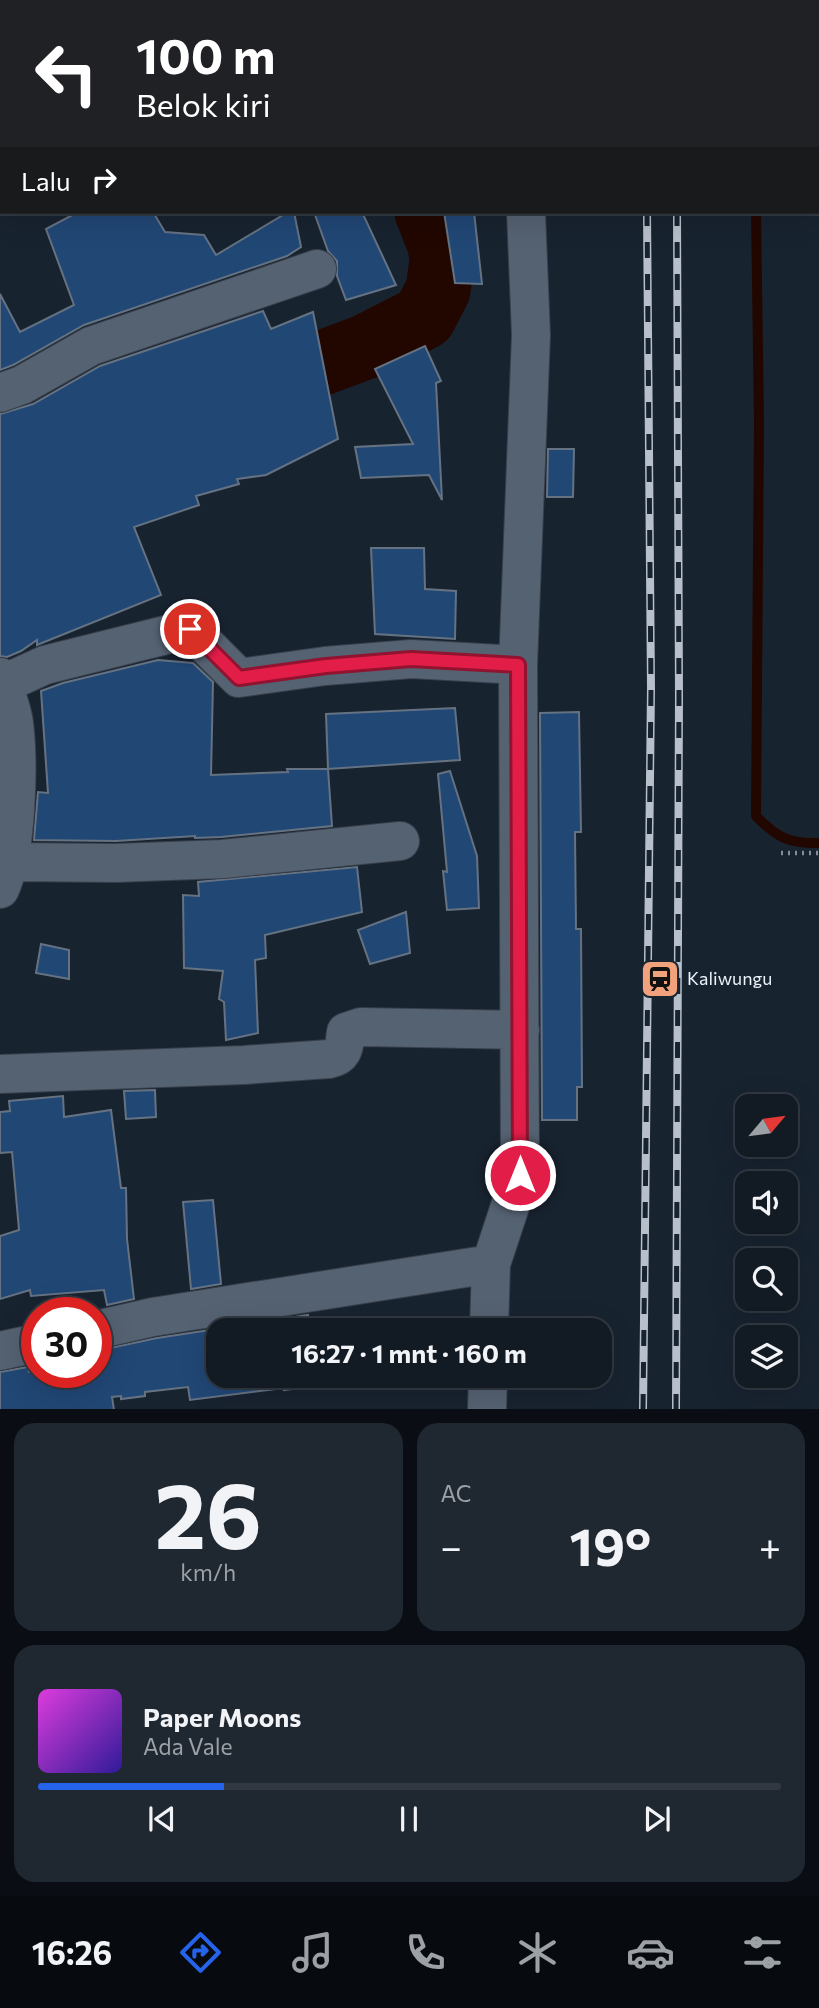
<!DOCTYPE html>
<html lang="id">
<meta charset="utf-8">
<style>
:root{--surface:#121a24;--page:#1f2731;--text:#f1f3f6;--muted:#9ca1a6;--line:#313841;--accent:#2563eb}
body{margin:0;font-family:Commissioner,sans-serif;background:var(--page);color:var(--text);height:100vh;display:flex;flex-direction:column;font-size:26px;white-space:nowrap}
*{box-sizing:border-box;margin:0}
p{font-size:23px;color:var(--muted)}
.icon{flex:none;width:38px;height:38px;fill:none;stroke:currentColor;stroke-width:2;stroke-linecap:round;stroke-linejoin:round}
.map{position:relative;height:1409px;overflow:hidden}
.side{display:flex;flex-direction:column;gap:14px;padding:14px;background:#0a0e14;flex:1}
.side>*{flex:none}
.hud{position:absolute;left:0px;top:0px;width:819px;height:214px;box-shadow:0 7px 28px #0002,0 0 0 2px var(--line);background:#202124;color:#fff;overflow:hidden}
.needle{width:46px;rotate:61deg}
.controls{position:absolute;left:735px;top:1094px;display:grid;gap:14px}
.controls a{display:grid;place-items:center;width:63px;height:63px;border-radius:14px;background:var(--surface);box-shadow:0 7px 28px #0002,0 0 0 2px var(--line);font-size:35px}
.speed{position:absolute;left:21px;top:1297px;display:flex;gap:14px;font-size:35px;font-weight:700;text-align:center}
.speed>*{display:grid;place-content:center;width:91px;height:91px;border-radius:50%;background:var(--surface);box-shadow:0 7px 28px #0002,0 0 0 2px var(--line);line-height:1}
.speed .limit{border:10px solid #d22;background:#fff;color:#111}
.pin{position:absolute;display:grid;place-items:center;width:60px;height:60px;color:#fff;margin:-30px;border:4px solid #fff;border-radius:50%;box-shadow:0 2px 7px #0007}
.me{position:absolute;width:77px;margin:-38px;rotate:0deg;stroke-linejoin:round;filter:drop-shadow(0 0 5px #0008)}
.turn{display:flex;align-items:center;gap:24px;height:147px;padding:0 21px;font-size:32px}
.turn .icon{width:91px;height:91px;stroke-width:2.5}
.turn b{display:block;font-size:49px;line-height:60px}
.then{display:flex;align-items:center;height:66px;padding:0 21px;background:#0003;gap:14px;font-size:26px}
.big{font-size:52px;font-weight:700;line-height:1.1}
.side .widget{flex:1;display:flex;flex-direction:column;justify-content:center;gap:10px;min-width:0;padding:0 24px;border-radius:21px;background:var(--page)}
.side .dial{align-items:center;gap:0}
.dial b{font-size:91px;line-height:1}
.song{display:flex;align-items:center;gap:21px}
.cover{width:84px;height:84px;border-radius:10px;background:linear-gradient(135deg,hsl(300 70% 55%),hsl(250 70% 35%))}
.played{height:7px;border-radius:4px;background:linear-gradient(90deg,var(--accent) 25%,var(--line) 25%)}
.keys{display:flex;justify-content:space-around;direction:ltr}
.heat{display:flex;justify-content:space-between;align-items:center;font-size:38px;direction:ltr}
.side .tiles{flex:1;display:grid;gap:14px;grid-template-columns:1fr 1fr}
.widget:last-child{grid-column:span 2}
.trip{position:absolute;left:206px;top:1318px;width:406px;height:70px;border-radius:21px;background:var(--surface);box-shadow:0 7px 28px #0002,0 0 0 2px var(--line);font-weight:700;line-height:70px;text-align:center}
.menu{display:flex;height:112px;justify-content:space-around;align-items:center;background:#070a0e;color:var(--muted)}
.menu .icon{width:49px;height:49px}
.menu .active{color:var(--accent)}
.menu b{font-size:32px;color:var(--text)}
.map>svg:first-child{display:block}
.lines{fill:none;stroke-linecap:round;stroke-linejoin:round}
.stream{stroke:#220700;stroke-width:10}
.river{stroke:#220700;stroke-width:65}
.building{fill:#214775;stroke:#657282;stroke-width:2}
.minor-casing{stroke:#373f4a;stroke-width:40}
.primary-casing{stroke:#373f4a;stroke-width:40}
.path{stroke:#838c98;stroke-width:4.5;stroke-dasharray:2 5;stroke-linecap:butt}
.minor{stroke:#556272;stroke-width:38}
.primary{stroke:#4977af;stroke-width:38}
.rail-casing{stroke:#b7bfca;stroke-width:8}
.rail{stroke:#182330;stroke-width:5;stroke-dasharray:16;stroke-linecap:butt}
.route-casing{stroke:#92132f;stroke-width:18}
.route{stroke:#e11d48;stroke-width:12}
.labels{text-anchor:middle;stroke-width:7;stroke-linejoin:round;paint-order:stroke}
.poi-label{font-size:18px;fill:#ebf2fc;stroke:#182330;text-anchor:start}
</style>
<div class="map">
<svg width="819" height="1410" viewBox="0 0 819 1410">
<rect width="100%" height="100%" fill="#182330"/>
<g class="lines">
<path class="stream" d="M817 22H819
M756 212 759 423 756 816C776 837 789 844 819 843"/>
<path class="river" d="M239 394 365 347 424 317 438 290 442 261 440 245 427 212"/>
</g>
<path class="building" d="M78 212H153L165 232 204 235 216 255 288 212H294L301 247 287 256 84 325 13 365 0 370V294L20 332 74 305 46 229Z
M314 212H362L396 285 346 300 337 276V261L328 251Z
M444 212H474L482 284 455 283Z
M263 311 271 329 313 312 338 439 266 475 237 479 239 484 196 496 199 505 134 527 161 595 37 645V640L21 651 7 657 0 656V414L33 404 100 366Z
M425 346 441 381 436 383 442 500 429 475 361 478 355 447 413 444 375 369Z
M548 449H574L573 497H547Z
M371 548H424L425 589 456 591 455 639 375 634Z
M158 660 193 663 213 682 211 775 288 772 287 769H328L332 826 221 837 195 838V836L116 841 34 840 38 792 48 793 41 691 63 683Z
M455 708 460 760 328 769 326 714Z
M579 712 581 832H575L576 929H581L582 1087H577V1120H542L540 713Z
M450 771 477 856 479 908 447 910 443 871 447 872 438 774Z
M357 867 362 912 265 935 266 958 255 960 258 1033 226 1040 224 1002 219 999 223 971 184 968 183 895 199 896 198 882Z
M406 912 410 953 370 964 358 930Z
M41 944 69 950V979L36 973Z
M155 1090 156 1117 126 1119 124 1091Z
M63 1096 64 1117 111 1110 121 1188H126L127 1239 134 1299 107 1305 104 1290 31 1296 30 1290 0 1299V1236L19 1230 12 1152 0 1153V1112L10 1111 9 1101Z
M213 1200 221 1284 191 1289 183 1202Z
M308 1315 309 1330H219V1376H315L316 1386 284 1390V1388L190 1400 188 1387 145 1392V1396L121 1399V1396L112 1397 114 1410H0V1372L28 1367 29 1372H96V1351L157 1338Z"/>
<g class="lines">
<g class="minor-casing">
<path id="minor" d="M309 0 313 2
M650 2 660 0
M0 393 22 385 91 346 317 269
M0 677C5 691 12 708 14 723 19 764 17 852 0 889
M3 684 45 665 190 629 239 678 325 666 411 659 518 665
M10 862 116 863 223 859 400 841
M0 1074 244 1065 329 1059C345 1056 344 1046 346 1032L361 1027 520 1030
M96 1330 153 1317 491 1264
M489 1330 491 1264 520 1176 518 665 531 335 526 212
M0 1351 37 1343
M487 1410 488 1376"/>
</g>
<g class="primary-casing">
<path id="primary" d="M194 2 196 0
M0 122 2 121"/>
</g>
<path class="path" d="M781 853H819"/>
<use href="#minor" class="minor"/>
<use href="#primary" class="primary"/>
<g class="rail-casing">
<path id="rail" d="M646 0V2
M676 0V2
M643 1410 651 688 647 212
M676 1410 679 696 677 212"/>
</g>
<use href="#rail" class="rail"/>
</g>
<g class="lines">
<g class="route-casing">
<path id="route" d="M190 629 239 678 326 666 411 659 518 665 520 1175"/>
</g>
<use href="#route" class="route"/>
</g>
<defs>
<g id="station-square" transform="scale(2.0125)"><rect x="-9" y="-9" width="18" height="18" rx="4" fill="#f1a17b" stroke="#182330"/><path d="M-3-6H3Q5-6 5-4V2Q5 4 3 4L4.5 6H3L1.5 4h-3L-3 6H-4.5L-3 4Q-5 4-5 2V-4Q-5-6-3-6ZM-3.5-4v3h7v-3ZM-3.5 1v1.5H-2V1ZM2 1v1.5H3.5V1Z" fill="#111"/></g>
</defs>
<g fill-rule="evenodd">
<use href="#station-square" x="660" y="979"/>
</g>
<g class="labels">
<g class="poi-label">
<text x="687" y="985">Kaliwungu</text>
</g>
</g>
</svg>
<div class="controls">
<a><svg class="needle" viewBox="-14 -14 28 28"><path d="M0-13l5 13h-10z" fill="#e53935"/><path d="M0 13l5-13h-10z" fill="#9ca1a6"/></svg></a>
<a><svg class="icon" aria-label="sound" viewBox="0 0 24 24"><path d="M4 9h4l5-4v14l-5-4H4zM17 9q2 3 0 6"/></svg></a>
<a><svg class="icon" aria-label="search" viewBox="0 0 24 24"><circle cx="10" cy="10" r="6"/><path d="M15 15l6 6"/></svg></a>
<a><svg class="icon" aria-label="layers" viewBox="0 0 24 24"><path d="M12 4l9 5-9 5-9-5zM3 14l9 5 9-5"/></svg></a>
</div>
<div class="speed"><div class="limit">30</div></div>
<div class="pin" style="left:190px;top:629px;background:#d93025"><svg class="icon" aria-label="arrive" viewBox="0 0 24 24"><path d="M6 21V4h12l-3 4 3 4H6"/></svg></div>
<svg class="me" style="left:520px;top:1175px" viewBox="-20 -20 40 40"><circle r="17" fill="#e11d48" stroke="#fff" stroke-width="3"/><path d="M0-11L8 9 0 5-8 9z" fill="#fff"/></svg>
<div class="trip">16:27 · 1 mnt · 160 m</div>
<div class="hud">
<div class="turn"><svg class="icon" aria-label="left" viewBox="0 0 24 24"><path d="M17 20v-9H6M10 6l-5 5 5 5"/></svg><div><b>100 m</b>Belok kiri</div></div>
<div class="then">Lalu<svg class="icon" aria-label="right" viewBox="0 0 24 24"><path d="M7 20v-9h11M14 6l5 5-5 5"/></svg></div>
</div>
</div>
<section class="side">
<div class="tiles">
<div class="widget dial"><b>26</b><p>km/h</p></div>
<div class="widget"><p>AC</p>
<div class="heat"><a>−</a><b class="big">19°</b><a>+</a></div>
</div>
<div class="widget">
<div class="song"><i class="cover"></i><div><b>Paper Moons</b><p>Ada Vale</p></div></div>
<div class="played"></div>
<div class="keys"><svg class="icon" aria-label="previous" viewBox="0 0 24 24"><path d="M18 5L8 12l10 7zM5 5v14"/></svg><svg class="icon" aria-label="pause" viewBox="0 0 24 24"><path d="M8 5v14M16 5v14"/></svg><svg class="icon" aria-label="next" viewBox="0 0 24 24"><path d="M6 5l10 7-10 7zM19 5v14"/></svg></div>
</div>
</div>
</section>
<nav class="menu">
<b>16:26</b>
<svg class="icon active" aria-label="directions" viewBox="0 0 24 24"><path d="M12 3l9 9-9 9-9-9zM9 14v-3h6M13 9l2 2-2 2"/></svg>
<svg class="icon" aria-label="music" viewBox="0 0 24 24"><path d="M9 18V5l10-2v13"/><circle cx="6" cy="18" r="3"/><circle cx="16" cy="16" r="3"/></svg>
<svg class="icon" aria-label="phone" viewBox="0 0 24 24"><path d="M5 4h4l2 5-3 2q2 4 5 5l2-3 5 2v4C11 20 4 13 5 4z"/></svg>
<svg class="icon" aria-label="climate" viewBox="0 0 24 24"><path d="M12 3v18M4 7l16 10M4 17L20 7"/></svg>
<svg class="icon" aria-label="car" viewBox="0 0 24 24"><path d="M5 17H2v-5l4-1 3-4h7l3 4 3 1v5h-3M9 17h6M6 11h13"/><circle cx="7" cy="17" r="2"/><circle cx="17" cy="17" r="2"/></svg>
<svg class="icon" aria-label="filters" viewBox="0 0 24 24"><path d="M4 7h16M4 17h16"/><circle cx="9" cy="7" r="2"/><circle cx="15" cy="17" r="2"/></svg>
</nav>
